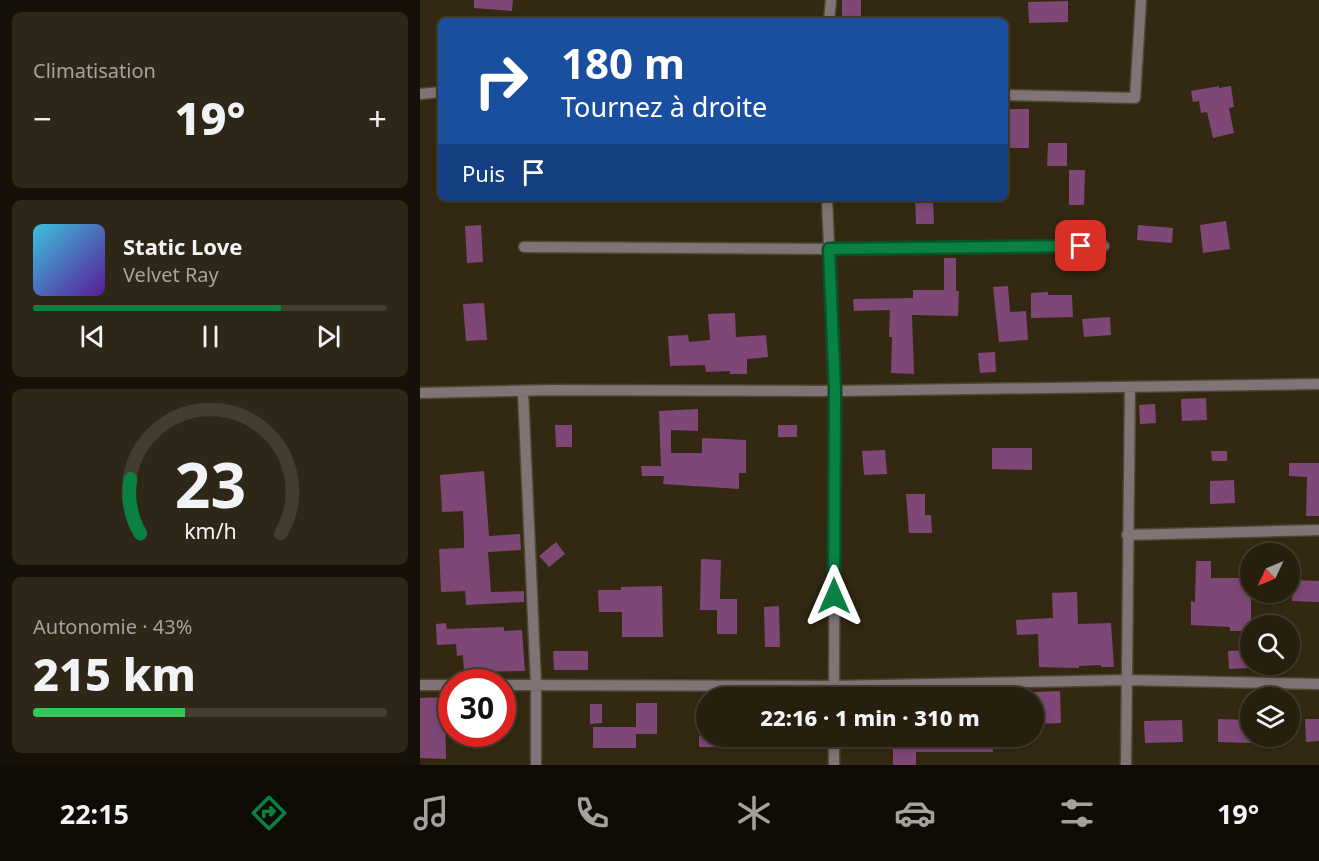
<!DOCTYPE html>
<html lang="fr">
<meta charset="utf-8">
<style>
:root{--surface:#261f0e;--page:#2e2717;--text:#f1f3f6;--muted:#a4a29e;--line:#423d2e;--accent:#0b8043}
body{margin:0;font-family:"Noto Sans",sans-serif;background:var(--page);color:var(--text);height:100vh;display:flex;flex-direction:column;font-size:22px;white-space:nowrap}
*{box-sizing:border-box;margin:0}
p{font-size:20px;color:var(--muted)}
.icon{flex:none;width:33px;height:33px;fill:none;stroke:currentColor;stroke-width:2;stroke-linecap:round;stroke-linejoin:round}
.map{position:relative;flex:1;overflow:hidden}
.details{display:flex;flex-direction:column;gap:12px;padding:12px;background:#151108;width:420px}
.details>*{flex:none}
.hud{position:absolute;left:18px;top:18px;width:570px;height:183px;border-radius:9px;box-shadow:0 3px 9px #0003,0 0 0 2px var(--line);background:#1a4fa0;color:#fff;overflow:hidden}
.needle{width:39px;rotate:226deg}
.fabs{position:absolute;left:820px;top:543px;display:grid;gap:12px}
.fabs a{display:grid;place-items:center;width:60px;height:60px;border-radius:50%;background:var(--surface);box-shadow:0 3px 9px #0003,0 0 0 2px var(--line);font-size:30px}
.speed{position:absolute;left:18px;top:669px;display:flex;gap:12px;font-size:30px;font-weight:700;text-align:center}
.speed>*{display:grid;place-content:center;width:78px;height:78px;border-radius:50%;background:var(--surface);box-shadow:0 3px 9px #0003,0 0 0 2px var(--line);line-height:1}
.speed .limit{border:9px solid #d22;background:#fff;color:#111}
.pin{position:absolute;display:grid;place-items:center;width:51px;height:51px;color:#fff;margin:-26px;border-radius:12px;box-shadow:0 3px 9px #0006}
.me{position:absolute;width:66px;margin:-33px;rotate:0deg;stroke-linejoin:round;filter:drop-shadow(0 0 4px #0008)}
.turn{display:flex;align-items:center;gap:21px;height:126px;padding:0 24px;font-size:27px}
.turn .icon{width:78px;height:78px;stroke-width:2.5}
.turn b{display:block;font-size:42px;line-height:51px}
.then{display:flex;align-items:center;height:57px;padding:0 24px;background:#0003;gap:12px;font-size:22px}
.big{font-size:45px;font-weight:800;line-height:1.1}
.details .tile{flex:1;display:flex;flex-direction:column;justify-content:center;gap:9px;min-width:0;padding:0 21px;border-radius:9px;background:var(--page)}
.details .dial{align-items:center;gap:0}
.dial svg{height:156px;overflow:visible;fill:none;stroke:var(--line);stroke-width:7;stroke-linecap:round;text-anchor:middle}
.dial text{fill:var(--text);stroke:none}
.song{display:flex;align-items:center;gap:18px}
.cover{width:72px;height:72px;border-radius:9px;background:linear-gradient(135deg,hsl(190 70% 55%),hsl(270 70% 35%))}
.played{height:6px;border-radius:3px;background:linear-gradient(90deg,var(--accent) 70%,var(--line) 70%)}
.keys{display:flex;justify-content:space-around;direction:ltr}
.heat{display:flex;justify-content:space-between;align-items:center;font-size:33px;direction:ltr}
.charge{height:9px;border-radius:4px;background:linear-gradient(90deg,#34c759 43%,var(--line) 0)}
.trip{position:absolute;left:276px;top:687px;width:348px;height:60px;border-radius:30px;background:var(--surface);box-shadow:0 3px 9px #0003,0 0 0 2px var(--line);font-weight:800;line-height:60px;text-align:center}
.tabs{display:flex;height:96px;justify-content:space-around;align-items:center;background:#0f0c06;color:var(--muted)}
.tabs .icon{width:42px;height:42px}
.tabs .current{color:var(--accent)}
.tabs b{font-size:27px;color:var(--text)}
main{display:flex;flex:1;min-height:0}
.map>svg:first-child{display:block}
.building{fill:#7e4776}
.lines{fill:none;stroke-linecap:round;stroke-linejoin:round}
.minor-casing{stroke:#504732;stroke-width:13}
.minor{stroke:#817376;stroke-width:10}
.route-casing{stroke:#07532c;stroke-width:15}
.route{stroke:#0b8043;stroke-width:10}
</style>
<main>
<section class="details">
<div class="tile"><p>Climatisation</p>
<div class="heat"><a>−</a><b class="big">19°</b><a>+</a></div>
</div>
<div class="tile">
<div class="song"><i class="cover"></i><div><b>Static Love</b><p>Velvet Ray</p></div></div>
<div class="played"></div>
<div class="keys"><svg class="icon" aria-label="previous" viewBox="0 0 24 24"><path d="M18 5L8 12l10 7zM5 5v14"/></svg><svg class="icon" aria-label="pause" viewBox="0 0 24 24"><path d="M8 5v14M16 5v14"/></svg><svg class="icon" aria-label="next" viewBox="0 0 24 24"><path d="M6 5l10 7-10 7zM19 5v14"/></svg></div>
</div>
<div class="tile dial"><svg viewBox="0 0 100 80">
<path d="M14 69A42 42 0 1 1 86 69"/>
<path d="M14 69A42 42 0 0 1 9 41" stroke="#0b8043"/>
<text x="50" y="56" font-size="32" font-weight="700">23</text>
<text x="50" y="72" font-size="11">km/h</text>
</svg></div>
<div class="tile"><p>Autonomie · 43%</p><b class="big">215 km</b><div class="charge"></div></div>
</section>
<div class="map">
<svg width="899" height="765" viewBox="0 0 899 765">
<rect width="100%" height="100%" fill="#332912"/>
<path class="building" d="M54 0H93L92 11 54 8Z
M422 0H441V21H422Z
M648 1V22L609 23 608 2Z
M799 86V88L811 86 814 107 809 108 814 133 793 138 787 112 781 113 779 101 773 102 771 91Z
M589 109H609V148H590Z
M628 143H647V166H627Z
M649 170H665L664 205H649Z
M495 198H513L514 224H496Z
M806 221 810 249 783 253 780 225Z
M61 225 63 262 47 263 45 226Z
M718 225 753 228 752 243 717 240Z
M524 258H536V291H539L538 316 492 315 494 374 471 373 472 337H469L470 310 434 311 433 299 493 298V290H524Z
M588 286 590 312 606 311 608 340 579 342 573 287Z
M628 292V295H652L653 317 611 318V293Z
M64 303 67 340 46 341 43 304Z
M315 313 316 337 346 335 348 357 327 359V374H310V371L286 372 285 365 250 366 248 336 268 335 269 342 290 340 288 314Z
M690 317 691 335 664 337 662 319Z
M575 352 576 372 560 373 558 353Z
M786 398 787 420 762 421 761 399Z
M735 404 736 423 720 424 719 405Z
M278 409V431L251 430V453H282V438L326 440V473H319V489L243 484 244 476H222L221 466H241L239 411Z
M135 425H152V447H136Z
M358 425H377V437H358Z
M572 448H612V470L572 469Z
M465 450 467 474 444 475 442 451Z
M791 451H807V461H792Z
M869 463H899V516H886L887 477 869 476Z
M64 471 69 536 100 534 101 550 68 552 71 592 104 591V602L46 605 45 591 21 592 19 549 44 548V537L43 511 22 512 20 475Z
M814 480 815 503 790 504V481Z
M486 494H505V515H511L512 533H489Z
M136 542 145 554 129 567 119 556Z
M281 559 301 560 300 599H317V634H297V610H280Z
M776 561H791V578H831V631H810V627L771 625V601L775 602Z
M873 580 899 581V602L872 601Z
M242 586 243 637H202V612H179L178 590H201V587Z
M657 592 658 624 691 623 694 667H681V665L659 666V668L619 667 618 634 597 635 596 620 633 618 632 593Z
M359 606 360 647H345L344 607Z
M26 623 27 629 84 627V631L102 630 105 671 44 672 43 655 37 656 36 644 17 645 16 624Z
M830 650 831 668 809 669 808 651Z
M133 651H168V670H134Z
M640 691 641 723 615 724 613 692Z
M25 697 26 759 0 758V698Z
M216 703H237V734H216Z
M170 704H182V723L170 724Z
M798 719 831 720V743L798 742Z
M885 719H899V741L886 742Z
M762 720 763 742 725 743 724 721Z
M173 727H216V748H173Z
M279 736H323V747H279Z
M345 736H405V748L345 745Z
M473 736H573V752H496V765H473Z"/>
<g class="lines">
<g class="minor-casing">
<path id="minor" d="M409 21 411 0
M0 94 21 92
M585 95 715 98 721 0
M407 198 415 391 414 698
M104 247 409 249 684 246
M103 391 116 685V765
M0 393 131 390 415 391 899 384
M707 535 899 530
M0 685H32
M82 685 414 686 705 680 899 684
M414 736V765
M706 765 710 387"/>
</g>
<use href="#minor" class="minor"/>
</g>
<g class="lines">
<g class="route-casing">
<path id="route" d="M414 596 415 391 409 249 661 246"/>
</g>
<use href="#route" class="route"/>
</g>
</svg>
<div class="fabs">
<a><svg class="needle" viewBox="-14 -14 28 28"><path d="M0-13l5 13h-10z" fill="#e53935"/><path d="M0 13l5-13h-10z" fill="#a4a29e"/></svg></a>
<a><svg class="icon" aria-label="search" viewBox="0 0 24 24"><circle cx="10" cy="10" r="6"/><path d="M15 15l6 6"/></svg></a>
<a><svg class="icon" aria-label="layers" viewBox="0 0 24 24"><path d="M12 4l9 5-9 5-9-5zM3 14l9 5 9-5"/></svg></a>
</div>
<div class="speed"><div class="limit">30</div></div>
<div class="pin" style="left:661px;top:246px;background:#d93025"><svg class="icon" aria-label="arrive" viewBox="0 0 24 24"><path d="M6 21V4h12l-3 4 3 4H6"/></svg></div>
<svg class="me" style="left:414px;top:596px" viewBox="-20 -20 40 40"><path d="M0-17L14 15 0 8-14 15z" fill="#0b8043" stroke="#fff" stroke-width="4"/></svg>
<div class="trip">22:16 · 1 min · 310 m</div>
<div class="hud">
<div class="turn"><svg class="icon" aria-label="right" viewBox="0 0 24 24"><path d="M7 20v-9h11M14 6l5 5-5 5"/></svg><div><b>180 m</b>Tournez à droite</div></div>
<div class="then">Puis<svg class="icon" aria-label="arrive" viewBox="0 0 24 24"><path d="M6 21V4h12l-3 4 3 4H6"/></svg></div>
</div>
</div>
</main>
<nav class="tabs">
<b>22:15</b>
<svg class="icon current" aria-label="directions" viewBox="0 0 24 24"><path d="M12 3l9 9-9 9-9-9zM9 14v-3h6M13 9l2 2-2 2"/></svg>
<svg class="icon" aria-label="music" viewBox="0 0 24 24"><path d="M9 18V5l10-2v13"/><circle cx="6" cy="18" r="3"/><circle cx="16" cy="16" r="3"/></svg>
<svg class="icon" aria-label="phone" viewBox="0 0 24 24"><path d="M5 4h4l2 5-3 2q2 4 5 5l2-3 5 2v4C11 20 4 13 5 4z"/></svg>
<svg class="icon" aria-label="climate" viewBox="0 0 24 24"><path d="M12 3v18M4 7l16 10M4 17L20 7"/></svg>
<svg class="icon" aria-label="car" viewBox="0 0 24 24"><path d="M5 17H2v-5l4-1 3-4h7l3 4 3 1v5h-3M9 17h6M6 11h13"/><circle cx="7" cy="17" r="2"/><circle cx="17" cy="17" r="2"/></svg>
<svg class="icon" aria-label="filters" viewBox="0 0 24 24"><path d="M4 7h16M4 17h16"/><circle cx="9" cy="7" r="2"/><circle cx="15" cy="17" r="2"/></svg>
<b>19°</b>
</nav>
